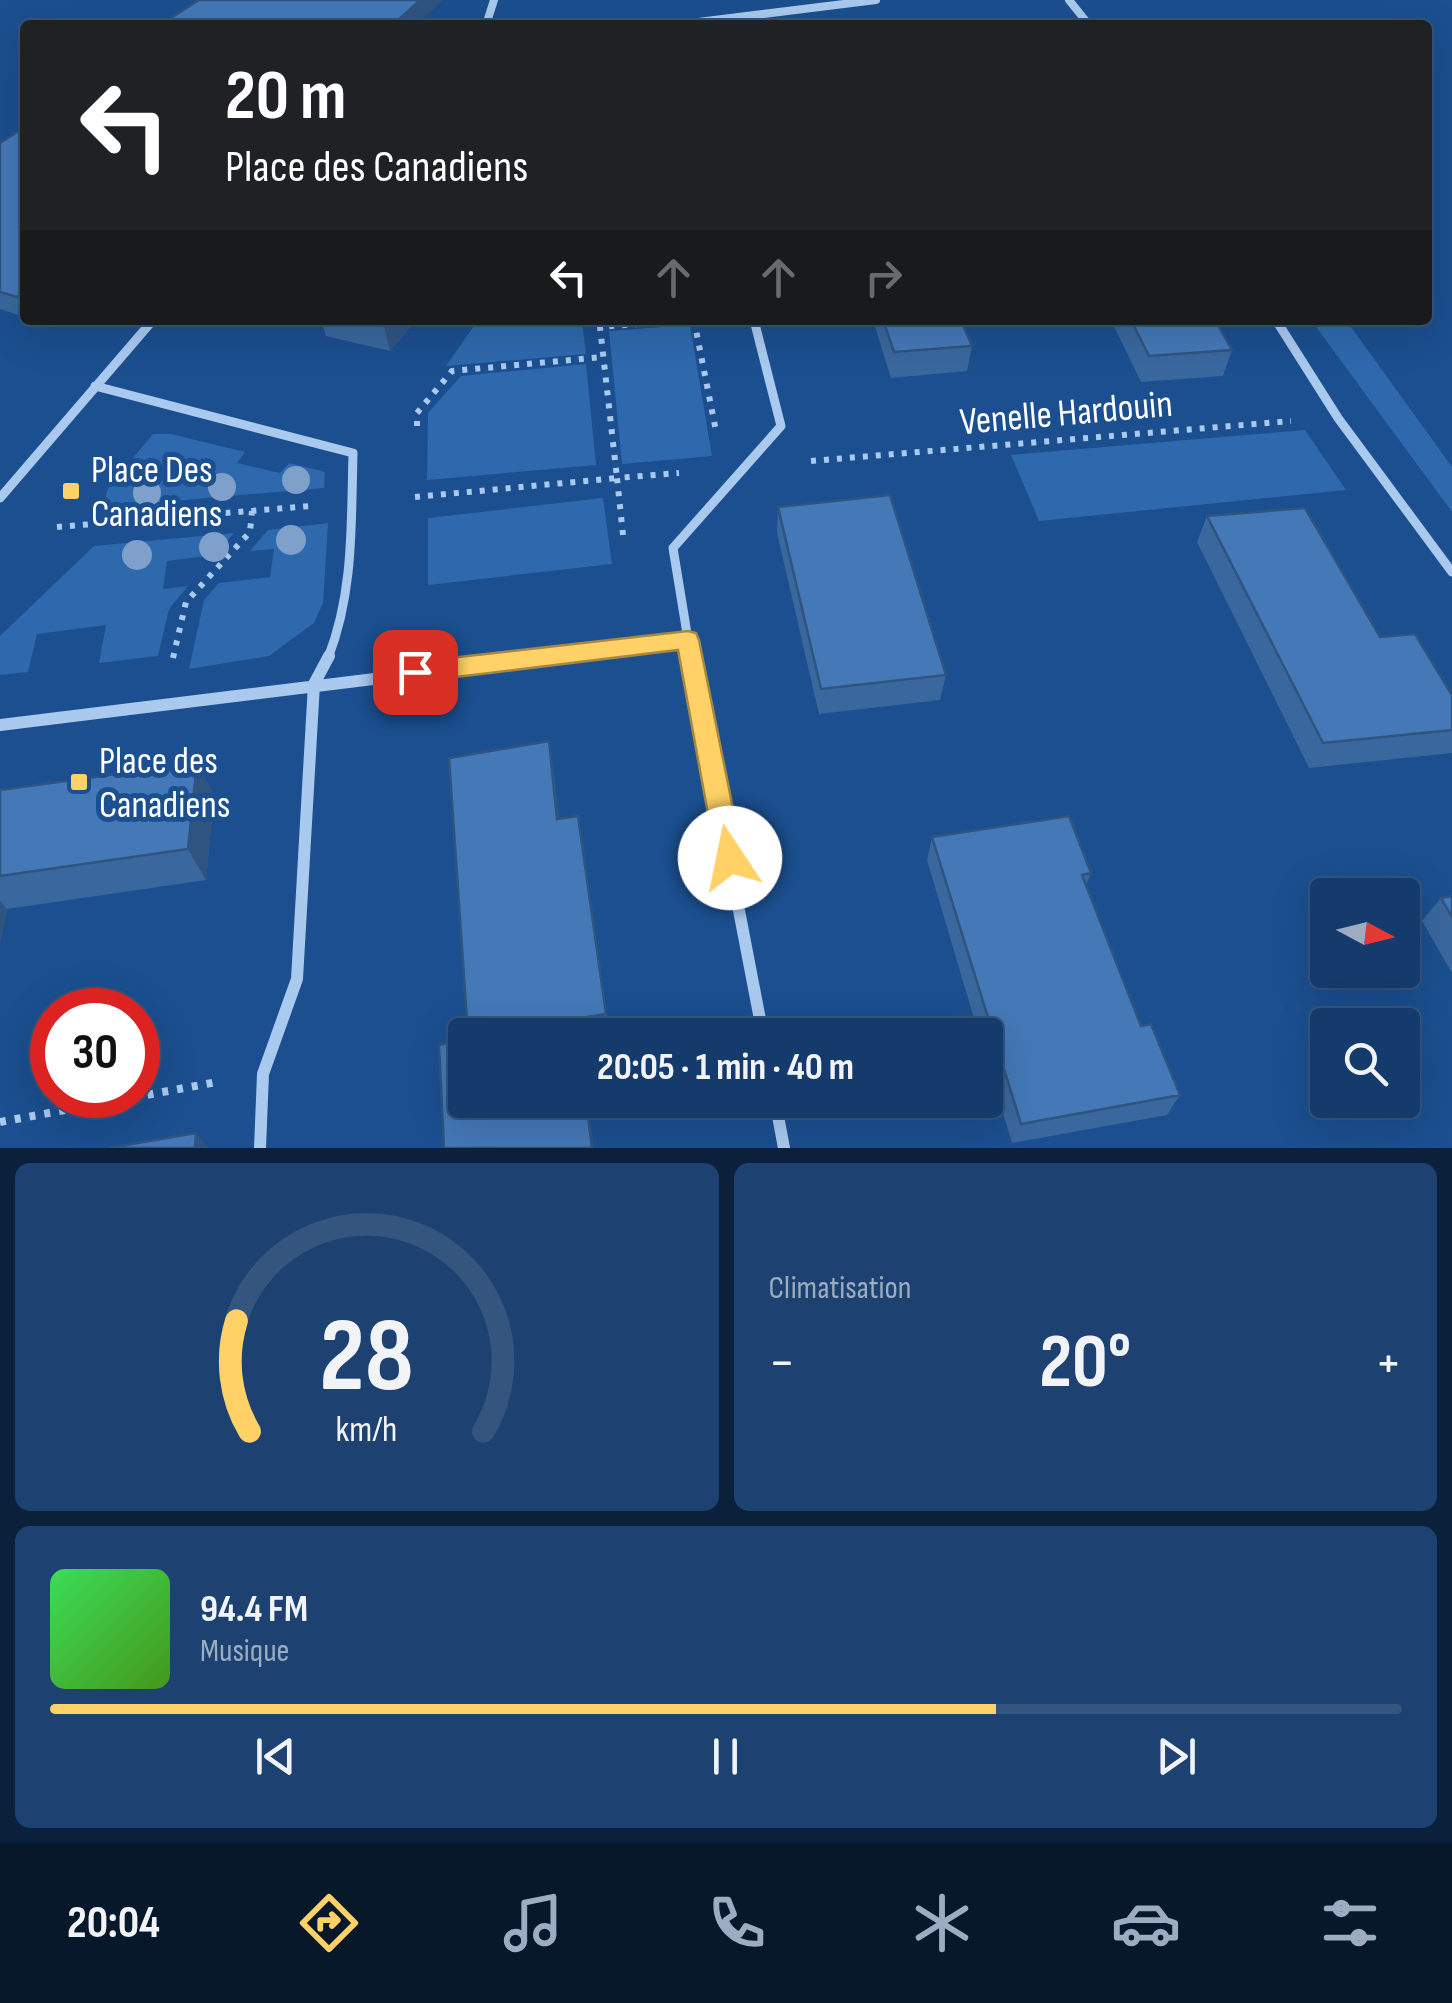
<!DOCTYPE html>
<html lang="fr">
<meta charset="utf-8">
<style>
:root{--surface:#143b6b;--page:#1d4271;--text:#f1f3f6;--muted:#9dadc1;--line:#33557e;--accent:#ffd166}
body{margin:0;font-family:"Sofia Sans Condensed",sans-serif;background:var(--page);color:var(--text);height:100vh;display:flex;flex-direction:column;font-size:38px;white-space:nowrap}
*{box-sizing:border-box;margin:0}
p{font-size:32px;color:var(--muted)}
.icon{flex:none;width:55px;height:55px;fill:none;stroke:currentColor;stroke-width:2;stroke-linecap:round;stroke-linejoin:round}
.map{position:relative;height:1148px;overflow:hidden}
.details{display:flex;flex-direction:column;gap:15px;padding:15px;background:#0b203b;flex:1}
.details>*{flex:none}
.guide{position:absolute;left:20px;top:20px;width:1412px;height:305px;border-radius:10px;box-shadow:0 10px 40px #0002,0 0 0 2px var(--line);background:#202124;color:#fff;overflow:hidden}
.needle{width:65px;rotate:97deg}
.fabs{position:absolute;left:1310px;top:878px;display:grid;gap:20px}
.fabs a{display:grid;place-items:center;width:110px;height:110px;border-radius:10px;background:var(--surface);box-shadow:0 10px 40px #0002,0 0 0 2px var(--line);font-size:50px}
.speed{position:absolute;left:30px;top:988px;display:flex;gap:20px;font-size:50px;font-weight:700;text-align:center}
.speed>*{display:grid;place-content:center;width:130px;height:130px;border-radius:50%;background:var(--surface);box-shadow:0 10px 40px #0002,0 0 0 2px var(--line);line-height:1}
.speed .limit{border:15px solid #d22;background:#fff;color:#111}
.pin{position:absolute;display:grid;place-items:center;width:85px;height:85px;color:#fff;margin:-42px;border-radius:20px;box-shadow:0 5px 15px #0006}
.me{position:absolute;width:110px;margin:-55px;rotate:349deg;stroke-linejoin:round;filter:drop-shadow(0 0 8px #0008)}
.turn{display:flex;align-items:center;gap:35px;height:210px;padding:0 40px;font-size:45px}
.turn .icon{width:130px;height:130px;stroke-width:2.5}
.turn b{display:block;font-size:70px;line-height:85px}
.lanes{display:flex;align-items:center;height:95px;padding:0 40px;background:#0003;justify-content:center;gap:50px;direction:ltr}
.lanes .off{opacity:.35}
.big{font-size:75px;font-weight:700;line-height:1.1}
.details .widget{flex:1;display:flex;flex-direction:column;justify-content:center;gap:15px;min-width:0;padding:0 35px;border-radius:15px;background:var(--page)}
.details .dial{align-items:center;gap:0}
.dial svg{height:260px;overflow:visible;fill:none;stroke:var(--line);stroke-width:7;stroke-linecap:round;text-anchor:middle}
.dial text{fill:var(--text);stroke:none}
.song{display:flex;align-items:center;gap:30px}
.cover{width:120px;height:120px;border-radius:15px;background:linear-gradient(135deg,hsl(130 70% 55%),hsl(100 70% 35%))}
.played{height:10px;border-radius:5px;background:linear-gradient(90deg,var(--accent) 70%,var(--line) 70%)}
.keys{display:flex;justify-content:space-around;direction:ltr}
.heat{display:flex;justify-content:space-between;align-items:center;font-size:55px;direction:ltr}
.details .tiles{flex:1;display:grid;gap:15px;grid-template-columns:1fr 1fr}
.widget:last-child{grid-column:span 2}
.trip{position:absolute;left:448px;top:1018px;width:555px;height:100px;border-radius:10px;background:var(--surface);box-shadow:0 10px 40px #0002,0 0 0 2px var(--line);font-weight:700;line-height:100px;text-align:center}
.tab-bar{display:flex;height:160px;justify-content:space-around;align-items:center;background:#08182b;color:var(--muted)}
.tab-bar .icon{width:70px;height:70px}
.tab-bar .on{color:var(--accent)}
.tab-bar b{font-size:45px;color:var(--text)}
.map>svg:first-child{display:block}
.green{fill:#2e69ad}
.lines{fill:none;stroke-linecap:round;stroke-linejoin:round}
.path-far1{stroke:#a9c9ee;stroke-width:6;stroke-dasharray:5 8;stroke-linecap:butt}
.path{stroke:#a9c9ee;stroke-width:8;stroke-dasharray:6 9;stroke-linecap:butt}
.minor-far2{stroke:#a9c9ee;stroke-width:8}
.minor-far1{stroke:#a9c9ee;stroke-width:9}
.minor{stroke:#a9c9ee;stroke-width:12}
.tree{fill:#7ea0ca}
.wall{fill:#3a679d}
.shaded-wall{fill:#305480}
.building{fill:#4478b7;stroke:#305480;stroke-width:2.5}
.route{fill:#ffd166;stroke:#a68842;stroke-width:2.5}
.poi-dot{fill:#ffd166;stroke:#1b4f8f;stroke-width:4}
.labels{text-anchor:middle;stroke-width:10;stroke-linejoin:round;paint-order:stroke}
.street-label{font-size:38px;fill:#fff;stroke:#1b4f8f}
.poi-label{font-size:38px;fill:#fff;stroke:#1b4f8f;text-anchor:start}
</style>
<div class="map">
<svg width="1452" height="1148" viewBox="0 0 1452 1148">
<rect width="100%" height="100%" fill="#1b4f8f"/>
<path class="green" d="M478 320H600L582 322 586 354 446 366Z
M1311 320H1346L1452 467V512Z
M690 325 712 456 622 464 609 331Z
M586 364 596 465 427 480 428 413 461 376Z
M1305 430 1346 490 1039 521 1011 455Z
M153 434H171L245 452 237 463 280 473 289 463 325 472 324 488 103 507 108 488Z
M603 498 612 564 428 585V518Z
M328 523 323 603 314 623 269 656 189 669 204 600 219 583 270 577 274 549 250 551 268 530Z
M234 533 215 555 167 561 163 589 188 586 169 609 158 656 99 663 106 625 37 634 28 672 0 675V636L94 546Z"/>
<g class="lines">
<path class="path-far1" d="M694 320 716 431
M417 426V413L452 371 603 357
M811 461 1291 421
M415 497 617 478 600 327 686 320
M57 527 310 506
M623 535 617 478 679 473
M173 658 186 602 250 532 252 511"/>
<path class="path" d="M0 1122 217 1082"/>
<path class="minor-far2" d="M1069 0 1089 25
M486 25 494 0
M674 25 876 0"/>
<path class="minor-far1" d="M1276 320 1338 418 1452 572
M95 386 353 453C351 523 354 592 328 658
M0 498 153 320
M541 658 687 640
M691 658 673 548 781 426 754 320"/>
<path class="minor" d="M690 656 763 1035
M0 725 561 656
M775 1100 784 1148
M260 1148 263 1074 297 979 314 684 329 656"/>
</g>
<g class="tree">
<circle cx="296" cy="480" r="14"/>
<circle cx="222" cy="487" r="14"/>
<circle cx="147" cy="493" r="14"/>
<circle cx="291" cy="540" r="15"/>
<circle cx="214" cy="547" r="15"/>
<circle cx="137" cy="555" r="15"/>
</g>
<path class="wall" d="M25 127V317L0 309V143Z
M321 320H416L390 351 326 336Z
M873 320H961L972 346 967 371 891 378Z
M1111 320H1215L1232 350 1223 376 1141 382Z
M778 507 946 675 940 700 819 714 777 533Z
M1207 516 1380 637 1452 695V753L1309 768 1197 542Z
M197 763 214 796 206 880 7 909 0 943V790Z
M554 773 559 819 578 816 610 1035H468Z
M932 837 1091 873 1086 885 1141 1026 1180 1095 1167 1115 1012 1143 985 1054V1035H979L927 860Z
M1452 896V973L1422 921 1441 898Z"/>
<path class="shaded-wall" d="M420 0H443L416 25H393Z
M25 291V315L17 297Z
M389 320H416L390 351 384 326Z
M549 741 554 773 562 850 557 819Z
M197 763 214 796 206 880 188 849Z
M0 901 7 909 0 943Z
M586 1100H588L594 1148H592Z
M196 1133 209 1148H195Z"/>
<path class="building" d="M199 0H420L393 25H160Z
M25 127V291L17 297 0 292V143Z
M359 320H389L384 326Z
M883 320H961L972 346 894 352Z
M1131 320H1215L1232 350 1149 356Z
M890 495 946 675 821 689 778 507Z
M1305 508 1380 637 1415 634 1452 695V730L1323 743 1207 516Z
M549 741 557 819 578 816 606 1014 575 1019 578 1035H468L449 758Z
M197 763 188 849 0 876V790Z
M1069 816 1091 873 1082 875 1141 1026 1151 1024 1180 1095 1021 1124 932 837Z
M1452 896V917L1441 898Z
M465 1039V1100H586L592 1148H444L439 1045Z
M196 1133 195 1148H109Z"/>
<path class="route" d="M688 631 696 633 699 640 743 858 739 867 730 871 720 867 716 858 678 650 415 682 406 679 403 672 406 665 415 662Z"/>
<g class="poi-dot">
<rect x="61" y="481" width="20" height="20" rx="5"/>
<rect x="69" y="772" width="20" height="20" rx="5"/>
</g>
<g class="labels">
<g class="street-label">
<text transform="translate(1066 412) rotate(-5)" y="13">Venelle Hardouin</text>
</g>
<g class="poi-label">
<text x="91" y="482">Place Des<tspan x="91" dy="44">Canadiens</tspan></text>
<text x="99" y="773">Place des<tspan x="99" dy="44">Canadiens</tspan></text>
</g>
</g>
</svg>
<div class="fabs">
<a><svg class="needle" viewBox="-14 -14 28 28"><path d="M0-13l5 13h-10z" fill="#e53935"/><path d="M0 13l5-13h-10z" fill="#9dadc1"/></svg></a>
<a><svg class="icon" aria-label="search" viewBox="0 0 24 24"><circle cx="10" cy="10" r="6"/><path d="M15 15l6 6"/></svg></a>
</div>
<div class="speed"><div class="limit">30</div></div>
<div class="pin" style="left:415px;top:672px;background:#d93025"><svg class="icon" aria-label="arrive" viewBox="0 0 24 24"><path d="M6 21V4h12l-3 4 3 4H6"/></svg></div>
<svg class="me" style="left:730px;top:858px" viewBox="-20 -20 40 40"><circle r="19" fill="#fff"/><path d="M0-13L10 11 0 6-10 11z" fill="#ffd166"/></svg>
<div class="trip">20:05 · 1 min · 40 m</div>
<div class="guide">
<div class="turn"><svg class="icon" aria-label="left" viewBox="0 0 24 24"><path d="M17 20v-9H6M10 6l-5 5 5 5"/></svg><div><b>20 m</b>Place des Canadiens</div></div>
<div class="lanes"><svg class="icon" aria-label="left" viewBox="0 0 24 24"><path d="M17 20v-9H6M10 6l-5 5 5 5"/></svg><svg class="icon off" aria-label="ahead" viewBox="0 0 24 24"><path d="M12 20V5M6 11l6-6 6 6"/></svg><svg class="icon off" aria-label="ahead" viewBox="0 0 24 24"><path d="M12 20V5M6 11l6-6 6 6"/></svg><svg class="icon off" aria-label="right" viewBox="0 0 24 24"><path d="M7 20v-9h11M14 6l5 5-5 5"/></svg></div>
</div>
</div>
<section class="details">
<div class="tiles">
<div class="widget dial"><svg viewBox="0 0 100 80">
<path d="M14 69A42 42 0 1 1 86 69"/>
<path d="M14 69A42 42 0 0 1 10 35" stroke="#ffd166"/>
<text x="50" y="56" font-size="32" font-weight="700">28</text>
<text x="50" y="72" font-size="11">km/h</text>
</svg></div>
<div class="widget"><p>Climatisation</p>
<div class="heat"><a>−</a><b class="big">20°</b><a>+</a></div>
</div>
<div class="widget">
<div class="song"><i class="cover"></i><div><b>94.4 FM</b><p>Musique</p></div></div>
<div class="played"></div>
<div class="keys"><svg class="icon" aria-label="previous" viewBox="0 0 24 24"><path d="M18 5L8 12l10 7zM5 5v14"/></svg><svg class="icon" aria-label="pause" viewBox="0 0 24 24"><path d="M8 5v14M16 5v14"/></svg><svg class="icon" aria-label="next" viewBox="0 0 24 24"><path d="M6 5l10 7-10 7zM19 5v14"/></svg></div>
</div>
</div>
</section>
<nav class="tab-bar">
<b>20:04</b>
<svg class="icon on" aria-label="directions" viewBox="0 0 24 24"><path d="M12 3l9 9-9 9-9-9zM9 14v-3h6M13 9l2 2-2 2"/></svg>
<svg class="icon" aria-label="music" viewBox="0 0 24 24"><path d="M9 18V5l10-2v13"/><circle cx="6" cy="18" r="3"/><circle cx="16" cy="16" r="3"/></svg>
<svg class="icon" aria-label="phone" viewBox="0 0 24 24"><path d="M5 4h4l2 5-3 2q2 4 5 5l2-3 5 2v4C11 20 4 13 5 4z"/></svg>
<svg class="icon" aria-label="climate" viewBox="0 0 24 24"><path d="M12 3v18M4 7l16 10M4 17L20 7"/></svg>
<svg class="icon" aria-label="car" viewBox="0 0 24 24"><path d="M5 17H2v-5l4-1 3-4h7l3 4 3 1v5h-3M9 17h6M6 11h13"/><circle cx="7" cy="17" r="2"/><circle cx="17" cy="17" r="2"/></svg>
<svg class="icon" aria-label="filters" viewBox="0 0 24 24"><path d="M4 7h16M4 17h16"/><circle cx="9" cy="7" r="2"/><circle cx="15" cy="17" r="2"/></svg>
</nav>
